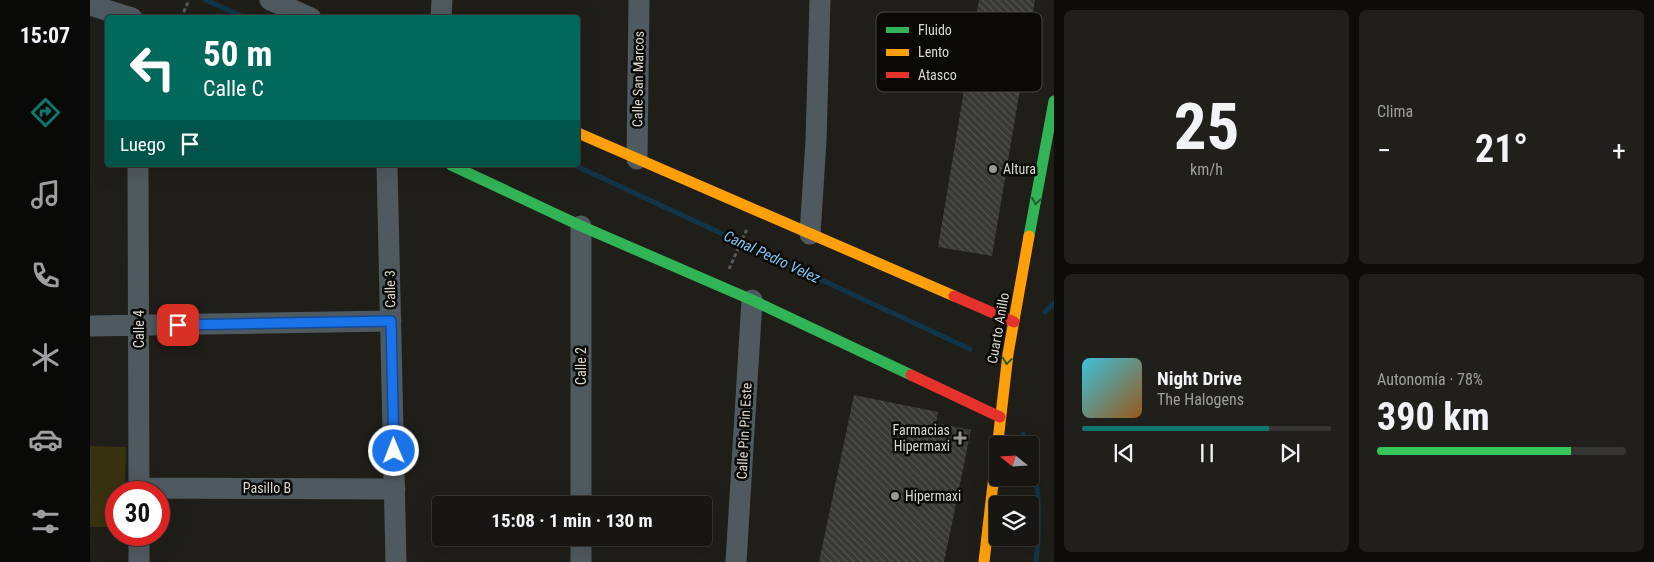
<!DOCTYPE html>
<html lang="es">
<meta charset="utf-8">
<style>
:root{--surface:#171613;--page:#201f1c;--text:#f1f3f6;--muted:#9e9fa0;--line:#363533;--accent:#0f766e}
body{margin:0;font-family:"Roboto Condensed",sans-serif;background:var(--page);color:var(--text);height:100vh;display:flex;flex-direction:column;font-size:19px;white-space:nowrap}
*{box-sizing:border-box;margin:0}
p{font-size:16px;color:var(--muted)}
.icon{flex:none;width:28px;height:28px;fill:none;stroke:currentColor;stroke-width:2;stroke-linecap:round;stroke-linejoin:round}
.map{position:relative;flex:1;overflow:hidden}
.details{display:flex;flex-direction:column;gap:10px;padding:10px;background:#0d0c0a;width:600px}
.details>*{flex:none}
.top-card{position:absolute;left:15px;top:15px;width:475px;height:152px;border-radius:5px;box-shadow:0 5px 20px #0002,0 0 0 1px var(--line);background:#00695c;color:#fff;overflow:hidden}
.needle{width:32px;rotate:288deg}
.controls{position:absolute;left:899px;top:436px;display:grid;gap:10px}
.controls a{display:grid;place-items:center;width:50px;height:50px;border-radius:5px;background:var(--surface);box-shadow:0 5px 20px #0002,0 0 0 1px var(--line);font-size:25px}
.speed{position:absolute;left:15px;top:481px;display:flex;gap:10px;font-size:25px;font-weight:700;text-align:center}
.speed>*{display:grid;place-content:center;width:65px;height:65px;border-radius:50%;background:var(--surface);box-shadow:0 5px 20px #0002,0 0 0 1px var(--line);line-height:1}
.speed .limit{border:8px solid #d22;background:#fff;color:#111}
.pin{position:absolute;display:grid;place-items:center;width:42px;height:42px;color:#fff;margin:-21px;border-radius:10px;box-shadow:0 2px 8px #0006}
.me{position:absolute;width:55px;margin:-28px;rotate:359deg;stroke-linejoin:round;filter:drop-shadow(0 0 4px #0008)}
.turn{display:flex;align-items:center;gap:18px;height:105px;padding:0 15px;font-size:22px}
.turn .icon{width:65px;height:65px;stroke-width:2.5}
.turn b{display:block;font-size:35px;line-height:42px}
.then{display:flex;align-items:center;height:48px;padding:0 15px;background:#0003;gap:10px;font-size:19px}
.big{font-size:38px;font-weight:700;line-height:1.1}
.details .tile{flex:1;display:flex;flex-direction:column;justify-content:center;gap:8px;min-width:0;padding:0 18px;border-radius:8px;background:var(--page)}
.details .dial{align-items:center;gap:0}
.dial b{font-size:65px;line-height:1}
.song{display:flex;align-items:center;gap:15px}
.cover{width:60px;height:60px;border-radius:8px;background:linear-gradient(135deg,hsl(190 70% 55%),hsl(30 70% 35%))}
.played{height:5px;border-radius:2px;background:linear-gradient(90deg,var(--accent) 75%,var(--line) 75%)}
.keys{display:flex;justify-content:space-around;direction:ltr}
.heat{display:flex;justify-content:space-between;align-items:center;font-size:28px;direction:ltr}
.charge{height:8px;border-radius:4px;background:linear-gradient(90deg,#34c759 78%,var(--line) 0)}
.details .tiles{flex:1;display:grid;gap:10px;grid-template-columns:repeat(2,1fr)}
.trip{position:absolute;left:342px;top:496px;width:280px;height:50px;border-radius:5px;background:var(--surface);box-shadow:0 5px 20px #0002,0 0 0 1px var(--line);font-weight:700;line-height:50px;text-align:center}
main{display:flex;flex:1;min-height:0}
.tabs{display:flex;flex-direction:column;width:90px;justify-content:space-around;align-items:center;background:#090908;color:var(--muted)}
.tabs .icon{width:35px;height:35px}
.tabs .selected{color:var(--accent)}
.tabs b{font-size:22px;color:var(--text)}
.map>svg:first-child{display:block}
.grass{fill:#383210}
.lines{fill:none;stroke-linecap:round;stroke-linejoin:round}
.stream{stroke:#113548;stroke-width:5}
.building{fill:url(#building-back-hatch)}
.path{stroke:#545a5d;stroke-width:3;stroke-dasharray:4 2.5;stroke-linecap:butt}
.street{stroke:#4f5a60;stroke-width:21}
.fast{stroke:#30b455;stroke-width:11}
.slow{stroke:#ff9f0a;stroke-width:11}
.jam{stroke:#e5322d;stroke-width:11}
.oneway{stroke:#1d5e2e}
.route-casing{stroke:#114b97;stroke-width:12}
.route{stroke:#1a73e8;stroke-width:9}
.poi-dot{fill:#989892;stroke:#0a0906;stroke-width:2}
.labels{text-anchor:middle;stroke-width:5;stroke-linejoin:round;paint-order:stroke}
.street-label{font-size:14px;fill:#d9d9d3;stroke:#0a0906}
.poi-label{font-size:14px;fill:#d9d9d3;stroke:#0a0906;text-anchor:start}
.water-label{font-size:15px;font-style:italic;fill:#7bc9f9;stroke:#0a0906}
.key{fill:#0a0906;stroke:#484744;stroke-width:1}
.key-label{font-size:14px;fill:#d9d9d3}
</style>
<main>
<nav class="tabs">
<b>15:07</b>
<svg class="icon selected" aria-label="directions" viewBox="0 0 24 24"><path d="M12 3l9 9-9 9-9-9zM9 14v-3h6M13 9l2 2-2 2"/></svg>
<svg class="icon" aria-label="music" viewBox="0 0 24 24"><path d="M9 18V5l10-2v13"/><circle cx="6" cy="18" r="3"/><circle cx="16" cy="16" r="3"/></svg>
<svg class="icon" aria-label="phone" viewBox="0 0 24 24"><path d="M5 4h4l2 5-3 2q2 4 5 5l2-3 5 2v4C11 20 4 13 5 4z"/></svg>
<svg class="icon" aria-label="climate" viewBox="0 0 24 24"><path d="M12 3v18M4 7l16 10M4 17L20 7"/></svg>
<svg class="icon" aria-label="car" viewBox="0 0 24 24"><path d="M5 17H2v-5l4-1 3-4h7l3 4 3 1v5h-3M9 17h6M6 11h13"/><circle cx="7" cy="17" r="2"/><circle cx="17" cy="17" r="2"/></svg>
<svg class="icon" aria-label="filters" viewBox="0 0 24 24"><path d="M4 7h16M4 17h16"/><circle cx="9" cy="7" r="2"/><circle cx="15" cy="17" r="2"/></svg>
</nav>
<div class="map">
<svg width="964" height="562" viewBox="0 0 964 562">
<defs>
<pattern id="building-back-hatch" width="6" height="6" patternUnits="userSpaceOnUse" patternTransform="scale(1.25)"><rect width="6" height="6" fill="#373733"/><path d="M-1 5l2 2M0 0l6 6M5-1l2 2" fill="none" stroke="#535350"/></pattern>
</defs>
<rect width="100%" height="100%" fill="#1f1e19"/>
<path class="grass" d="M0 446 36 447 35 492H26V527H0Z"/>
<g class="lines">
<path class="stream" d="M116 0 156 18
M484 165 880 349
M955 312 964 303
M933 434 937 445
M940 455C951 489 950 527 946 562"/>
</g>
<path class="building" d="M889 0H945L902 256 848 247Z
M764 395 848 412 846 423 881 430 854 562H729Z"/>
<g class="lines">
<path class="path" d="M91 18 99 0
M639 269 657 229"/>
<path class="street" d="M180 0 221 18
M0 5 42 18
M351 18 352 0
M547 159 549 0
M48 165 49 492
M297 165 306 562
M720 234 726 141 730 0
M0 326 301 321
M49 488 305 489
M491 505V226
M49 562V535
M491 562V538
M646 562 662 300"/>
<path class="fast" d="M361 165 491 226 662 300 821 375
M939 236 964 101"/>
<path class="slow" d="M488 133 864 296
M894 562 918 354 939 236"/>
<path class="jam" d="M864 296 924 322
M821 375 910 417"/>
</g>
<defs><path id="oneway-chevron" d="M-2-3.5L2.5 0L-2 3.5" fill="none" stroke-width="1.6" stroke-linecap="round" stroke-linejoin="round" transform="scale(1.25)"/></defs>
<g class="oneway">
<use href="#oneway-chevron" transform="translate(946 201) rotate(100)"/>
<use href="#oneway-chevron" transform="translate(917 361) rotate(98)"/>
</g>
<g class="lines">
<g class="route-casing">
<path id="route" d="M88 325 301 321 304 451"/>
</g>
<use href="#route" class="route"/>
</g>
<g class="poi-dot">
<circle cx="903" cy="169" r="5"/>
<path d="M867.5 430.5h5v5h5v5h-5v5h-5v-5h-5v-5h5z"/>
<circle cx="805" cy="496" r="5"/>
</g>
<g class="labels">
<g class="street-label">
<text transform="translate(548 79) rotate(-89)" y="5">Calle San Marcos</text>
<text transform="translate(300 289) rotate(-91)" y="5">Calle 3</text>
<text transform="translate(908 328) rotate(-80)" y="5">Cuarto Anillo</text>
<text transform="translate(49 329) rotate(-90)" y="5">Calle 4</text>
<text transform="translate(491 366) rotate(-90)" y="5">Calle 2</text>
<text transform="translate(654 431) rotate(-87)" y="5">Calle Pin Pin Este</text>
<text x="177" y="493">Pasillo B</text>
</g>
<g class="poi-label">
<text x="913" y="174">Altura</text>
<text x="860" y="435" text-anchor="end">Farmacias<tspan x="860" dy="16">Hipermaxi</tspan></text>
<text x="815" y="501">Hipermaxi</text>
</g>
<g class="water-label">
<text transform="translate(682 257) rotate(25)" y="5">Canal Pedro Velez</text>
</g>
</g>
<rect x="786" y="12" width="166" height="80" rx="8" class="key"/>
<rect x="796" y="27" width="23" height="6" fill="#30b455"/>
<rect x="796" y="49" width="23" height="7" fill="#ff9f0a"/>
<rect x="796" y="72" width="23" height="6" fill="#e5322d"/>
<g class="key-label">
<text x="828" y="35">Fluido</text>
<text x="828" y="57">Lento</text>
<text x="828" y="80">Atasco</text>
</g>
</svg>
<div class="controls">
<a><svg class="needle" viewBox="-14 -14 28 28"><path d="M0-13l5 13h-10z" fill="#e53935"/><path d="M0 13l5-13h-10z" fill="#9e9fa0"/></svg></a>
<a><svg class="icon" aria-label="layers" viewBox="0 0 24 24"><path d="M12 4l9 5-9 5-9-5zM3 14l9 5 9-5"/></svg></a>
</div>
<div class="speed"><div class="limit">30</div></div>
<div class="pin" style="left:88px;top:325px;background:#d93025"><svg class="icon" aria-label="arrive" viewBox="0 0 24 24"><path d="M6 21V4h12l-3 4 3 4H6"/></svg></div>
<svg class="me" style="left:304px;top:451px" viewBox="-20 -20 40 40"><circle r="17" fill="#1a73e8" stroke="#fff" stroke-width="3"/><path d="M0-11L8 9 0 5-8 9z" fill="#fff"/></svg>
<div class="trip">15:08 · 1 min · 130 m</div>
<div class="top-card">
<div class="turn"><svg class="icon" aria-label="left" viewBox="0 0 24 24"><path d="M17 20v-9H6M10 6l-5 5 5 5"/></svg><div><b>50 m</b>Calle C</div></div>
<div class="then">Luego<svg class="icon" aria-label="arrive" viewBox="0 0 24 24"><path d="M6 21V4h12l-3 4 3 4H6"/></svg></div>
</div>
</div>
<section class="details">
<div class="tiles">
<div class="tile dial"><b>25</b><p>km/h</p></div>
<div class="tile"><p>Clima</p>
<div class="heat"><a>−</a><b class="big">21°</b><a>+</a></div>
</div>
<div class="tile">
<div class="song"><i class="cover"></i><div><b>Night Drive</b><p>The Halogens</p></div></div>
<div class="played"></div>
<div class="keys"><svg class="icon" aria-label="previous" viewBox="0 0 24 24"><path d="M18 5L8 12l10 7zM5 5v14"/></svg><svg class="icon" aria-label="pause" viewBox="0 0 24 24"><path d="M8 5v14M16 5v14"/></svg><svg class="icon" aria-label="next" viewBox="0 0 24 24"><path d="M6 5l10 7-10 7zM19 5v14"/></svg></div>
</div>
<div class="tile"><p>Autonomía · 78%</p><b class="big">390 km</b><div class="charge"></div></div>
</div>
</section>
</main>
